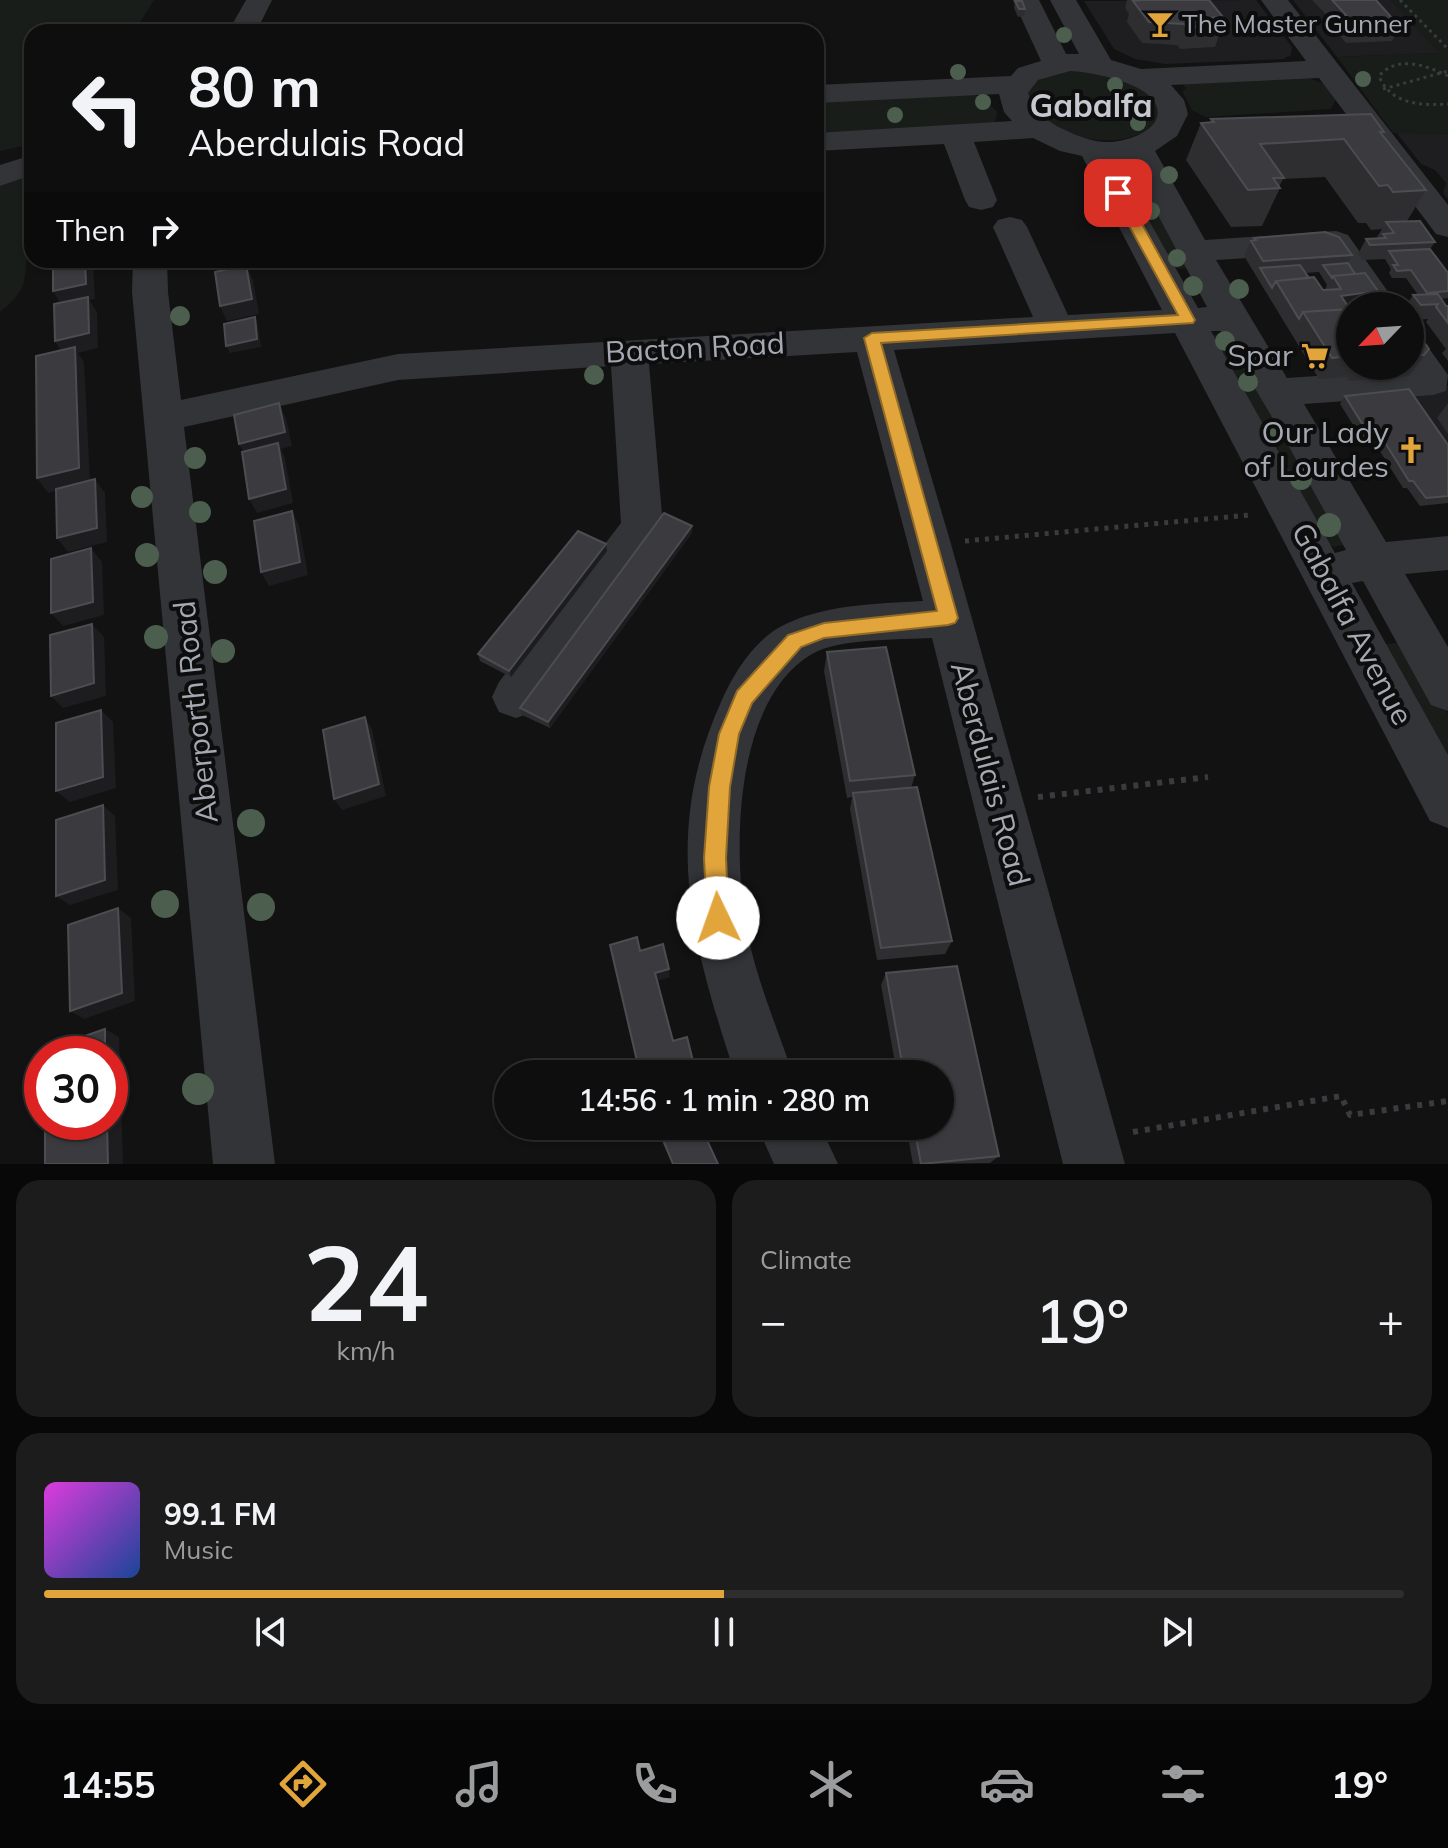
<!DOCTYPE html>
<meta charset="utf-8">
<style>
:root{--surface:#0e0e0e;--page:#1c1c1c;--text:#f1f3f6;--muted:#9b9c9e;--line:#2e2e2e;--accent:#e1a53b}
body{margin:0;font-family:Mulish,sans-serif;background:var(--page);color:var(--text);height:100vh;display:flex;flex-direction:column;font-size:30px;white-space:nowrap}
*{box-sizing:border-box;margin:0}
p{font-size:26px;color:var(--muted)}
.icon{flex:none;width:44px;height:44px;fill:none;stroke:currentColor;stroke-width:2;stroke-linecap:round;stroke-linejoin:round}
.map{position:relative;height:1164px;overflow:hidden}
.details{display:flex;flex-direction:column;gap:16px;padding:16px;background:#080808;flex:1}
.details>*{flex:none}
.banner{position:absolute;left:24px;top:24px;width:800px;height:244px;border-radius:24px;box-shadow:0 2px 6px #0004,0 0 0 2px var(--line);background:#0e0e0e;color:var(--text);overflow:hidden}
.needle{width:52px;rotate:245deg}
.fabs{position:absolute;left:1336px;top:292px;display:grid;gap:16px}
.fabs a{display:grid;place-items:center;width:88px;height:88px;border-radius:50%;background:var(--surface);box-shadow:0 2px 6px #0004,0 0 0 2px var(--line);font-size:40px}
.speed{position:absolute;left:24px;top:1036px;display:flex;gap:16px;font-size:40px;font-weight:700;text-align:center}
.speed>*{display:grid;place-content:center;width:104px;height:104px;border-radius:50%;background:var(--surface);box-shadow:0 2px 6px #0004,0 0 0 2px var(--line);line-height:1}
.speed .limit{border:12px solid #d22;background:#fff;color:#111}
.pin{position:absolute;display:grid;place-items:center;width:68px;height:68px;color:#fff;margin:-34px;border-radius:16px;box-shadow:0 4px 12px #0006}
.me{position:absolute;width:88px;margin:-44px;rotate:357deg;stroke-linejoin:round;filter:drop-shadow(0 0 6px #0008)}
.turn{display:flex;align-items:center;gap:28px;height:168px;padding:0 32px;font-size:36px}
.turn .icon{width:104px;height:104px;stroke-width:2.5}
.turn b{display:block;font-size:56px;line-height:68px}
.then{display:flex;align-items:center;height:76px;padding:0 32px;background:#0003;gap:16px;font-size:30px}
.big{font-size:60px;font-weight:600;line-height:1.1}
.details .tile{flex:1;display:flex;flex-direction:column;justify-content:center;gap:12px;min-width:0;padding:0 28px;border-radius:24px;background:var(--page)}
.details .dial{align-items:center;gap:0}
.dial b{font-size:104px;line-height:1}
.song{display:flex;align-items:center;gap:24px}
.cover{width:96px;height:96px;border-radius:12px;background:linear-gradient(135deg,hsl(300 70% 55%),hsl(220 70% 35%))}
.played{height:8px;border-radius:4px;background:linear-gradient(90deg,var(--accent) 50%,var(--line) 50%)}
.keys{display:flex;justify-content:space-around;direction:ltr}
.heat{display:flex;justify-content:space-between;align-items:center;font-size:44px;direction:ltr}
.details .tiles{flex:1;display:grid;gap:16px;grid-template-columns:1fr 1fr}
.tile:last-child{grid-column:span 2}
.trip{position:absolute;left:494px;top:1060px;width:460px;height:80px;border-radius:40px;background:var(--surface);box-shadow:0 2px 6px #0004,0 0 0 2px var(--line);font-weight:600;line-height:80px;text-align:center}
.tabs{display:flex;height:128px;justify-content:space-around;align-items:center;background:#060606;color:var(--muted)}
.tabs .icon{width:56px;height:56px}
.tabs .active{color:var(--accent)}
.tabs b{font-size:36px;color:var(--text)}
.map>svg:first-child{display:block}
.built{fill:#1e1e20}
.green{fill:#181d19}
.lines{fill:none;stroke-linecap:round;stroke-linejoin:round}
.path-far2{stroke:#393b3e;stroke-width:3;stroke-dasharray:3 4;stroke-linecap:butt}
.path-far1{stroke:#393b3e;stroke-width:5;stroke-dasharray:4 6;stroke-linecap:butt}
.path{stroke:#393b3e;stroke-width:6;stroke-dasharray:5 7;stroke-linecap:butt}
.minor{fill:#333438;fill-rule:evenodd}
.tree{fill:#4c5e4e}
.wall{fill:#2e2e31;fill-rule:evenodd}
.shaded-wall{fill:#1d1d1f}
.building{fill:#3b3b3f;stroke:#4b4d51;stroke-width:2}
.route{fill:#e1a53b;stroke:#926b26;stroke-width:2}
.labels{text-anchor:middle;stroke-width:8;stroke-linejoin:round;paint-order:stroke}
.far-poi-label{font-size:26px;fill:#a4a9b2;stroke:#0d0d0e;text-anchor:start}
.street-label{font-size:30px;fill:#a4a9b2;stroke:#0d0d0e}
.poi-label{font-size:30px;fill:#a4a9b2;stroke:#0d0d0e;text-anchor:end}
.far-district-label{font-size:32px;font-weight:bold;fill:#c5c8cf;stroke:#0d0d0e}
</style>
<div class="map">
<svg width="1448" height="1164" viewBox="0 0 1448 1164">
<rect width="100%" height="100%" fill="#121213"/>
<path class="built" d="M1256 0 1292 47 1291 55 1283 59 1165 64 1135 59 1114 49 1084 1Z
M1293 0H1391L1440 53 1337 57Z
M1448 124V199L1443 193 1446 183 1435 170 1421 164 1392 127Z
M1448 386V460L1400 390Z"/>
<path class="green" d="M0 0H154L134 32H32V144L0 151Z
M1391 0H1448V135L1393 133 1337 57 1439 53Z
M1070 69C1107 72 1141 76 1160 111L1153 128C1111 149 1090 140 1047 128L1024 91 1030 83Z
M1308 78 1325 84 1337 97 1331 109 1206 117 1192 110 1182 91 1186 89 1182 83Z
M968 93 984 98 997 112 995 124 816 136V100Z
M1139 168 1193 268 1169 269 1117 169Z
M32 175V249C24 259 27 269 24 281 21 295 11 302 0 312V186Z
M1223 333 1348 539 1343 545 1334 547 1320 539 1209 336Z
M1407 642 1448 714V776L1376 645Z"/>
<g class="lines">
<path class="path-far2" d="M1400 0 1448 49
M1448 76C1426 65 1397 55 1379 76 1390 104 1421 106 1448 104
M1383 89 1448 71"/>
<path class="path-far1" d="M965 541 1250 515"/>
<path class="path" d="M1038 797 1208 777
M1133 1132 1341 1096 1350 1115 1448 1101"/>
<path class="minor" d="M246 0H272L256 32H228Z
M1013 0H1039L1066 54H1079L1050 0H1076L1111 60 1141 69 1306 61 1261 0H1288L1448 205V237L1436 234 1319 78 1171 85 1184 100 1188 114 1177 136 1155 151 1205 240 1336 231 1348 235 1398 306H1362L1327 253 1216 260 1287 378 1405 370 1402 366H1410V336L1423 340 1448 375 1446 391 1433 395 1304 404 1386 542 1448 536V570L1405 574 1448 647V711L1431 705 1363 581 1352 583 1448 755V828L1430 821 1175 333 894 350 951 544 1125 1164H1063L932 638C900 640 839 638 812 654 732 701 732 857 748 936 758 983 777 1028 793 1074H735C692 943 661 835 721 702 733 674 753 642 780 627 822 604 876 604 923 601L857 352 649 364 663 526 533 712 516 718 499 712 492 697 499 682 621 523 611 366 398 380 184 427 275 1164H213L132 292 133 260H167L168 292 181 400 398 354 1033 317 993 227 998 220 1010 217 1022 220 1027 227 1068 315 1162 310 1082 156 1060 151 1033 138 974 142 997 200 993 207 981 210 969 207 965 200 944 144 816 151V133L1012 121 1004 112 999 94 816 103V85L1011 76 1018 68 1041 61ZM1070 71C1092 72 1144 82 1155 103 1169 129 1125 143 1107 142 1092 142 1078 136 1065 130 1047 122 1035 112 1028 93L1038 80ZM1128 159 1207 307 1198 308 1115 160ZM1211 331H1221L1282 434 1346 550 1335 553Z
M32 155V175L0 186V165Z
M757 1126H820L838 1164H774Z"/>
</g>
<g class="tree">
<circle cx="1064" cy="35" r="8"/>
<circle cx="958" cy="72" r="8"/>
<circle cx="1363" cy="79" r="8"/>
<circle cx="1115" cy="85" r="8"/>
<circle cx="983" cy="102" r="8"/>
<circle cx="895" cy="115" r="8"/>
<circle cx="1138" cy="123" r="8"/>
<circle cx="1169" cy="175" r="9"/>
<circle cx="1137" cy="182" r="9"/>
<circle cx="1151" cy="211" r="9"/>
<circle cx="1177" cy="258" r="9"/>
<circle cx="1193" cy="286" r="10"/>
<circle cx="1239" cy="289" r="10"/>
<circle cx="180" cy="316" r="10"/>
<circle cx="1225" cy="341" r="10"/>
<circle cx="594" cy="375" r="10"/>
<circle cx="1248" cy="382" r="10"/>
<circle cx="1276" cy="434" r="11"/>
<circle cx="195" cy="458" r="11"/>
<circle cx="1301" cy="479" r="11"/>
<circle cx="142" cy="497" r="11"/>
<circle cx="200" cy="512" r="11"/>
<circle cx="1329" cy="525" r="12"/>
<circle cx="147" cy="555" r="12"/>
<circle cx="215" cy="572" r="12"/>
<circle cx="156" cy="637" r="12"/>
<circle cx="223" cy="651" r="12"/>
<circle cx="251" cy="823" r="14"/>
<circle cx="165" cy="904" r="14"/>
<circle cx="261" cy="907" r="14"/>
<circle cx="198" cy="1089" r="16"/>
</g>
<path class="wall" d="M1127 0H1209L1223 17 1221 24 1222 26 1215 47 1180 49 1177 45 1142 43 1127 22 1129 14 1125 8Z
M1312 0H1376L1400 27 1392 41 1346 43 1335 30 1337 26Z
M1015 1 1025 9 1024 16 1018 17 1014 8Z
M1211 119 1384 132 1382 135 1426 190 1407 221 1435 242 1430 249 1448 273V298L1441 299 1446 306H1448V361L1442 353 1446 349 1426 322 1428 319 1411 320 1410 318V306H1406L1413 295H1418L1406 278H1392L1389 273 1391 269 1385 259 1362 260 1358 254 1366 239 1378 238 1377 237 1382 229 1371 230 1366 223H1358L1325 177 1283 179 1279 187 1280 188 1262 226 1231 227 1186 160 1201 123 1210 122Z
M1254 238 1352 255 1348 263 1368 306 1350 309V366H1410V323L1429 349 1409 376 1349 381 1346 377 1319 379 1244 256 1251 241H1253ZM1319 272 1327 285 1325 290H1323L1309 278 1306 273Z
M1345 396 1448 445V503L1420 506 1407 488H1403L1373 440 1363 441 1340 404Z
M1448 403V434L1437 418Z
M692 533 550 728 522 715 520 708Z
M607 551 511 677 480 661 478 654Z
M827 652 915 775 911 788 952 941 945 954 877 960 850 809 852 797 847 798 824 671Z
M886 973 999 1156 990 1163 913 1164 906 1126H940V1074H897L881 985Z"/>
<path class="shaded-wall" d="M85 260H90L93 265 95 299 89 300 97 312 98 348 78 353 84 362 90 482 48 493 37 478 64 356 55 341 62 306 53 291Z
M246 265 253 280 259 314 227 321 220 306Z
M1378 291 1368 306H1350V309L1341 296Z
M255 317 258 325 261 347 230 353 226 346Z
M279 403 286 418 292 446 281 449 285 458 293 503 257 513 249 499 247 458 239 444Z
M95 479 105 493 107 542 68 552 57 538Z
M292 511 299 525 308 575 269 586 261 572Z
M692 526V533L550 728 548 722Z
M606 544 607 551 511 677 509 671Z
M91 548 102 562 104 615 63 626 51 613Z
M92 624 104 637 106 696 63 708 51 696Z
M101 710 113 722 116 788 70 802 56 791Z
M365 717 372 729 386 796 342 810 334 799Z
M103 805 115 816 118 890 70 905 56 896Z
M118 908 131 918 135 1001 84 1019 70 1011Z
M669 969 670 977 657 981 655 973Z
M105 1029 119 1037 123 1164H108L107 1122H110V1054H105Z
M694 1065 695 1072 689 1074H671V1073Z
M720 1130V1135L706 1143V1138Z"/>
<path class="building" d="M1141 0H1209L1223 17 1205 18 1209 23 1219 22 1222 26 1187 28 1184 24 1149 22 1133 1Z
M1332 0H1376L1400 27 1353 28 1342 15H1346Z
M1015 1H1022L1025 9H1019Z
M1371 114 1384 132H1380L1426 190 1393 192 1388 185 1379 186 1344 139 1260 144 1284 178H1273L1280 188 1248 190 1201 123 1214 122 1211 119Z
M1420 221 1435 242 1370 245 1366 239 1386 238 1383 234 1394 233 1386 222Z
M1325 232 1339 237 1352 255 1263 261 1251 241 1256 240 1254 238Z
M1430 249 1448 273V291L1427 293 1411 270 1397 271 1393 265H1398L1389 251Z
M53 260H85L86 284 53 291Z
M1348 263 1355 274 1333 276 1332 278 1323 265Z
M246 265 252 299 220 306 215 272Z
M1300 265 1309 278 1276 281 1272 288 1260 268Z
M1365 273 1378 291 1341 296 1350 309 1303 312 1299 319 1276 281 1314 277 1323 290 1341 289 1333 276Z
M1438 294 1446 306H1448V323L1436 307 1438 304 1421 305 1413 295Z
M88 297 89 333 55 341 54 304Z
M1350 309V356L1332 358 1303 312Z
M255 317 257 339 226 346 224 324Z
M1410 323 1429 349 1424 355 1410 356Z
M75 347 79 468 37 478 36 356Z
M1409 389 1448 445V496L1426 498 1413 481H1409L1379 433H1368L1345 396Z
M279 403 285 432 239 444 234 415Z
M278 443 286 489 249 499 242 452Z
M95 479 97 528 57 538 56 489Z
M292 511 300 562 261 572 254 521Z
M664 513 692 526 548 722 520 708Z
M578 531 606 544 509 671 478 654Z
M91 548 93 602 51 613V559Z
M92 624 94 683 51 696 50 635Z
M886 647 915 775 850 781 827 652Z
M101 710 103 777 56 791V723Z
M365 717 379 784 334 799 323 730Z
M917 787 952 941 881 948 853 793Z
M103 805 105 880 56 896V820Z
M118 908 122 993 70 1011 68 925Z
M637 937 640 951 663 944 669 969 655 973 673 1041 687 1037 694 1065 671 1073V1074H640L610 945Z
M957 966 999 1156 921 1164 914 1126H940V1074H904L886 973Z
M105 1029V1054H45V1050Z
M45 1122H107L108 1164H45Z
M657 1126H718L720 1130 706 1138 718 1164H673Z"/>
<path class="route" d="M1118 189 1125 193 1195 320 1193 323 881 343 958 618 955 623 948 625 824 638 801 647 752 703 739 734 730 787 726 858 729 918 726 926 718 929 710 926 707 918 704 858 709 787 719 734 737 691 788 635 824 623 937 611 864 338 872 333 1178 315 1111 193Z"/>
<defs>
<g id="bar-bare" transform="scale(2.16)"><path d="M-6-5H6L.8 .8V4.5H3.5V6h-7V4.5H-.8V.8Z" fill="#e1a53b" stroke="#0d0d0e" stroke-width="2.5" paint-order="stroke"/></g>
<g id="supermarket-bare" transform="scale(2.16)"><path d="M-6-5.5h2.5l.6 2H6L4.5 2H-2.5L-4.4-4H-6ZM-1.5 3.2a1.3 1.3 0 1 0 .1 0ZM3 3.2a1.3 1.3 0 1 0 .1 0Z" fill="#e1a53b" stroke="#0d0d0e" stroke-width="2.5" paint-order="stroke"/></g>
<g id="church-bare" transform="scale(2.16)"><path d="M-1.2-6h2.4v3.5h3.3v2.4h-3.3V6h-2.4V-.1h-3.3v-2.4h3.3Z" fill="#e1a53b" stroke="#0d0d0e" stroke-width="2.5" paint-order="stroke"/></g>
</defs>
<g fill-rule="evenodd">
<use href="#bar-bare" x="1160" y="24"/>
<use href="#supermarket-bare" x="1315" y="356"/>
<use href="#church-bare" x="1411" y="450"/>
</g>
<g class="labels">
<g class="far-poi-label">
<text x="1182" y="33">The Master Gunner</text>
</g>
<g class="street-label">
<text transform="translate(695 348) rotate(-3)" y="10">Bacton Road</text>
<text transform="translate(1352 624) rotate(62)" y="10">Gabalfa Avenue</text>
<text transform="translate(196 712) rotate(-96)" y="10">Aberporth Road</text>
<text transform="translate(990 774) rotate(75)" y="10">Aberdulais Road</text>
</g>
<g class="poi-label">
<text x="1293" y="366">Spar</text>
<text x="1389" y="443">Our Lady<tspan x="1389" dy="34">of Lourdes</tspan></text>
</g>
<g class="far-district-label">
<text x="1091" y="117">Gabalfa</text>
</g>
</g>
</svg>
<div class="fabs">
<a><svg class="needle" viewBox="-14 -14 28 28"><path d="M0-13l5 13h-10z" fill="#e53935"/><path d="M0 13l5-13h-10z" fill="#9b9c9e"/></svg></a>
</div>
<div class="speed"><div class="limit">30</div></div>
<div class="pin" style="left:1118px;top:193px;background:#d93025"><svg class="icon" aria-label="arrive" viewBox="0 0 24 24"><path d="M6 21V4h12l-3 4 3 4H6"/></svg></div>
<svg class="me" style="left:718px;top:918px" viewBox="-20 -20 40 40"><circle r="19" fill="#fff"/><path d="M0-13L10 11 0 6-10 11z" fill="#e1a53b"/></svg>
<div class="trip">14:56 · 1 min · 280 m</div>
<div class="banner">
<div class="turn"><svg class="icon" aria-label="left" viewBox="0 0 24 24"><path d="M17 20v-9H6M10 6l-5 5 5 5"/></svg><div><b>80 m</b>Aberdulais Road</div></div>
<div class="then">Then<svg class="icon" aria-label="right" viewBox="0 0 24 24"><path d="M7 20v-9h11M14 6l5 5-5 5"/></svg></div>
</div>
</div>
<section class="details">
<div class="tiles">
<div class="tile dial"><b>24</b><p>km/h</p></div>
<div class="tile"><p>Climate</p>
<div class="heat"><a>−</a><b class="big">19°</b><a>+</a></div>
</div>
<div class="tile">
<div class="song"><i class="cover"></i><div><b>99.1 FM</b><p>Music</p></div></div>
<div class="played"></div>
<div class="keys"><svg class="icon" aria-label="previous" viewBox="0 0 24 24"><path d="M18 5L8 12l10 7zM5 5v14"/></svg><svg class="icon" aria-label="pause" viewBox="0 0 24 24"><path d="M8 5v14M16 5v14"/></svg><svg class="icon" aria-label="next" viewBox="0 0 24 24"><path d="M6 5l10 7-10 7zM19 5v14"/></svg></div>
</div>
</div>
</section>
<nav class="tabs">
<b>14:55</b>
<svg class="icon active" aria-label="directions" viewBox="0 0 24 24"><path d="M12 3l9 9-9 9-9-9zM9 14v-3h6M13 9l2 2-2 2"/></svg>
<svg class="icon" aria-label="music" viewBox="0 0 24 24"><path d="M9 18V5l10-2v13"/><circle cx="6" cy="18" r="3"/><circle cx="16" cy="16" r="3"/></svg>
<svg class="icon" aria-label="phone" viewBox="0 0 24 24"><path d="M5 4h4l2 5-3 2q2 4 5 5l2-3 5 2v4C11 20 4 13 5 4z"/></svg>
<svg class="icon" aria-label="climate" viewBox="0 0 24 24"><path d="M12 3v18M4 7l16 10M4 17L20 7"/></svg>
<svg class="icon" aria-label="car" viewBox="0 0 24 24"><path d="M5 17H2v-5l4-1 3-4h7l3 4 3 1v5h-3M9 17h6M6 11h13"/><circle cx="7" cy="17" r="2"/><circle cx="17" cy="17" r="2"/></svg>
<svg class="icon" aria-label="filters" viewBox="0 0 24 24"><path d="M4 7h16M4 17h16"/><circle cx="9" cy="7" r="2"/><circle cx="15" cy="17" r="2"/></svg>
<b>19°</b>
</nav>
